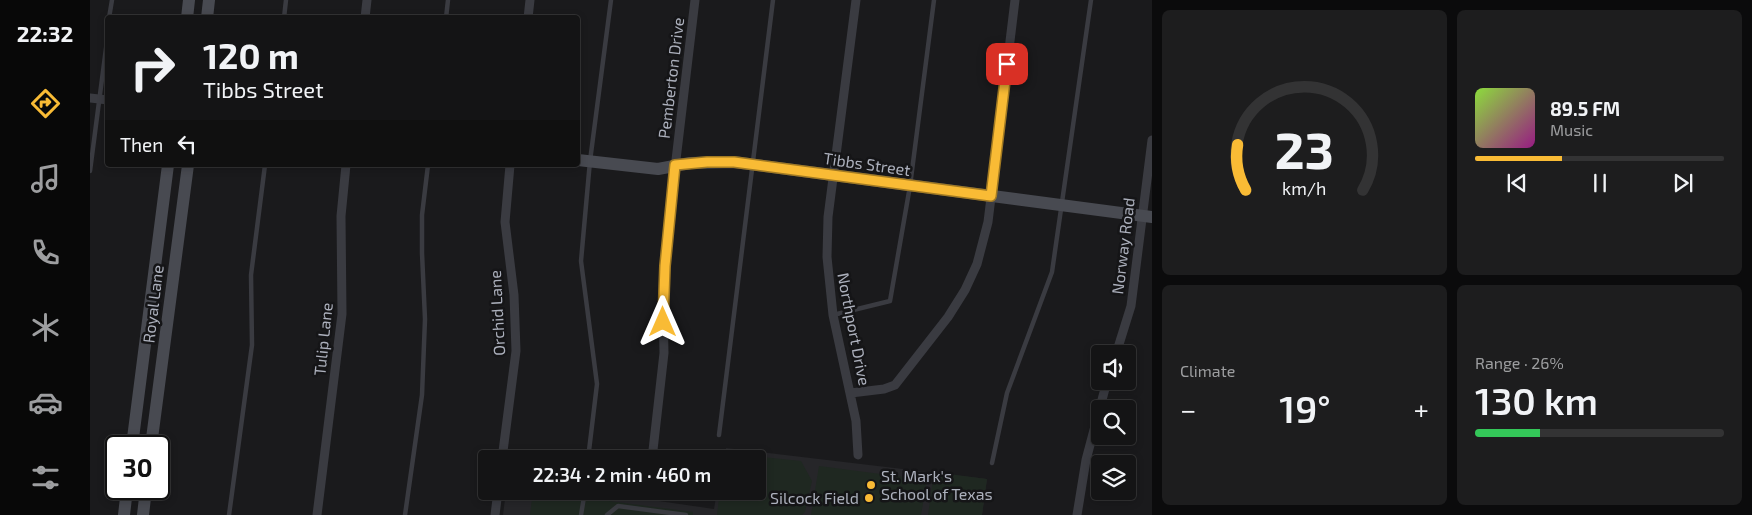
<!DOCTYPE html>
<meta charset="utf-8">
<style>
:root{--surface:#141415;--page:#1d1d1e;--text:#f1f3f6;--muted:#9d9ea0;--line:#333334;--accent:#f9bb35}
body{margin:0;font-family:"Exo 2",sans-serif;background:var(--page);color:var(--text);height:100vh;display:flex;flex-direction:column;font-size:19px;white-space:nowrap}
*{box-sizing:border-box;margin:0}
p{font-size:16px;color:var(--muted)}
.icon{flex:none;width:28px;height:28px;fill:none;stroke:currentColor;stroke-width:2;stroke-linecap:round;stroke-linejoin:round}
.map{position:relative;flex:1;overflow:hidden}
.side{display:flex;flex-direction:column;gap:10px;padding:10px;background:#0b0b0c;width:600px}
.side>*{flex:none}
.guide{position:absolute;left:15px;top:15px;width:475px;height:152px;border-radius:5px;box-shadow:0 2px 8px #0003,0 0 0 1px var(--line);background:#141415;color:var(--text);overflow:hidden}
.controls{position:absolute;left:1001px;top:345px;display:grid;gap:10px}
.controls a{display:grid;place-items:center;width:45px;height:45px;border-radius:5px;background:var(--surface);box-shadow:0 2px 8px #0003,0 0 0 1px var(--line);font-size:25px}
.speed{position:absolute;left:15px;top:435px;display:flex;gap:10px;font-size:25px;font-weight:700;text-align:center}
.speed>*{display:grid;place-content:center;width:65px;height:65px;border-radius:50%;background:var(--surface);box-shadow:0 2px 8px #0003,0 0 0 1px var(--line);line-height:1}
.speed .limit{border:2px solid #111;border-radius:8px;background:#fff;color:#111}
.pin{position:absolute;display:grid;place-items:center;width:42px;height:42px;color:#fff;margin:-21px;border-radius:10px;box-shadow:0 2px 8px #0006}
.me{position:absolute;width:55px;margin:-28px;rotate:0deg;stroke-linejoin:round;filter:drop-shadow(0 0 4px #0008)}
.turn{display:flex;align-items:center;gap:18px;height:105px;padding:0 15px;font-size:22px}
.turn .icon{width:65px;height:65px;stroke-width:2.5}
.turn b{display:block;font-size:35px;line-height:42px}
.then{display:flex;align-items:center;height:48px;padding:0 15px;background:#0003;gap:10px;font-size:19px}
.big{font-size:38px;font-weight:600;line-height:1.1}
.side .tile{flex:1;display:flex;flex-direction:column;justify-content:center;gap:8px;min-width:0;padding:0 18px;border-radius:8px;background:var(--page)}
.side .dial{align-items:center;gap:0}
.dial svg{height:130px;overflow:visible;fill:none;stroke:var(--line);stroke-width:7;stroke-linecap:round;text-anchor:middle}
.dial text{fill:var(--text);stroke:none}
.song{display:flex;align-items:center;gap:15px}
.cover{width:60px;height:60px;border-radius:8px;background:linear-gradient(135deg,hsl(90 70% 55%),hsl(310 70% 35%))}
.played{height:5px;border-radius:2px;background:linear-gradient(90deg,var(--accent) 35%,var(--line) 35%)}
.keys{display:flex;justify-content:space-around;direction:ltr}
.heat{display:flex;justify-content:space-between;align-items:center;font-size:28px;direction:ltr}
.charge{height:8px;border-radius:4px;background:linear-gradient(90deg,#34c759 26%,var(--line) 0)}
.side .tiles{flex:1;display:grid;gap:10px;grid-template-columns:repeat(2,1fr)}
.trip{position:absolute;left:388px;top:450px;width:288px;height:50px;border-radius:5px;background:var(--surface);box-shadow:0 2px 8px #0003,0 0 0 1px var(--line);font-weight:600;line-height:50px;text-align:center}
main{display:flex;flex:1;min-height:0}
.tabs{display:flex;flex-direction:column;width:90px;justify-content:space-around;align-items:center;background:#080808;color:var(--muted)}
.tabs .icon{width:35px;height:35px}
.tabs .selected{color:var(--accent)}
.tabs b{font-size:22px;color:var(--text)}
.map>svg:first-child{display:block}
.built{fill:#262629}
.green{fill:#1f2821}
.lines{fill:none;stroke-linecap:round;stroke-linejoin:round}
.lane{stroke:#3a3b41;stroke-width:4.5}
.street{stroke:#3a3b41;stroke-width:9}
.secondary{stroke:#484a51;stroke-width:12}
.route-casing{stroke:#a27a22;stroke-width:12}
.route{stroke:#f9bb35;stroke-width:9}
.poi-dot{fill:#f9bb35;stroke:#151517;stroke-width:2}
.labels{text-anchor:middle;stroke-width:5;stroke-linejoin:round;paint-order:stroke}
.street-label{font-size:16px;fill:#acb0bc;stroke:#151517}
.poi-label{font-size:16px;fill:#acb0bc;stroke:#151517;text-anchor:start}
</style>
<main>
<nav class="tabs">
<b>22:32</b>
<svg class="icon selected" aria-label="directions" viewBox="0 0 24 24"><path d="M12 3l9 9-9 9-9-9zM9 14v-3h6M13 9l2 2-2 2"/></svg>
<svg class="icon" aria-label="music" viewBox="0 0 24 24"><path d="M9 18V5l10-2v13"/><circle cx="6" cy="18" r="3"/><circle cx="16" cy="16" r="3"/></svg>
<svg class="icon" aria-label="phone" viewBox="0 0 24 24"><path d="M5 4h4l2 5-3 2q2 4 5 5l2-3 5 2v4C11 20 4 13 5 4z"/></svg>
<svg class="icon" aria-label="climate" viewBox="0 0 24 24"><path d="M12 3v18M4 7l16 10M4 17L20 7"/></svg>
<svg class="icon" aria-label="car" viewBox="0 0 24 24"><path d="M5 17H2v-5l4-1 3-4h7l3 4 3 1v5h-3M9 17h6M6 11h13"/><circle cx="7" cy="17" r="2"/><circle cx="17" cy="17" r="2"/></svg>
<svg class="icon" aria-label="filters" viewBox="0 0 24 24"><path d="M4 7h16M4 17h16"/><circle cx="9" cy="7" r="2"/><circle cx="15" cy="17" r="2"/></svg>
</nav>
<div class="map">
<svg width="1062" height="515" viewBox="0 0 1062 515">
<rect width="100%" height="100%" fill="#1a1a1c"/>
<path class="built" d="M636 448 897 479 892 515H413L416 491H500L624 509 627 491H666V459H634Z"/>
<path class="green" d="M635 453 711 461 722 481 715 512 712 515H627L630 491H666V459H634Z
M729 466 837 480 831 515H721Z
M844 472 897 479 892 515H838Z
M443 491 603 512V515H440Z"/>
<g class="lines">
<path class="lane" d="M19 18 22 0
M194 18 196 0
M356 18 358 0
M0 171 18 33
M743 315 800 301 820 186 844 0
M629 435 683 0
M498 459 507 384 491 261 500 161 521 0
M902 463 917 393 962 272 1001 0
M139 515 162 345 161 275 175 165
M315 515 332 395 335 319 332 253V215L338 165
M491 515 495 491
M517 515 528 506 596 515"/>
<path class="street" d="M766 0 738 217 737 257 743 315 766 421 768 455
M275 18 277 0
M438 18 440 0
M0 98 18 100
M1026 354 1041 306 1062 140
M761 393 794 389 805 385 858 317 875 290 887 264 898 222 925 0
M412 459 426 351 424 295 415 222 420 165
M562 459 574 353 573 307 578 227 605 0
M227 515 252 314 251 216 256 165
M405 515 408 491
M987 515 996 460 1017 381"/>
<path class="secondary" d="M97 18 99 0
M117 18 119 0
M488 160 568 169 600 163 644 162 1062 217
M42 446 78 165
M61 446 98 165
M34 515 37 489
M53 515 56 489"/>
</g>
<g class="lines">
<g class="route-casing">
<path id="route" d="M573 322 575 266 585 165 617 162H644L901 196 917 64"/>
</g>
<use href="#route" class="route"/>
</g>
<g class="poi-dot">
<circle cx="781" cy="485" r="5"/>
<circle cx="779" cy="498" r="5"/>
</g>
<g class="labels">
<g class="street-label">
<text transform="translate(581 78) rotate(-83)" y="6">Pemberton Drive</text>
<text transform="translate(777 164) rotate(8)" y="6">Tibbs Street</text>
<text transform="translate(1033 246) rotate(-83)" y="6">Norway Road</text>
<text transform="translate(63 304) rotate(-83)" y="6">Royal Lane</text>
<text transform="translate(407 313) rotate(-93)" y="6">Orchid Lane</text>
<text transform="translate(764 329) rotate(79)" y="6">Northport Drive</text>
<text transform="translate(233 339) rotate(-84)" y="6">Tulip Lane</text>
</g>
<g class="poi-label">
<text x="791" y="482">St. Mark's<tspan x="791" dy="18">School of Texas</tspan></text>
<text x="769" y="504" text-anchor="end">Silcock Field</text>
</g>
</g>
</svg>
<div class="controls">
<a><svg class="icon" aria-label="sound" viewBox="0 0 24 24"><path d="M4 9h4l5-4v14l-5-4H4zM17 9q2 3 0 6"/></svg></a>
<a><svg class="icon" aria-label="search" viewBox="0 0 24 24"><circle cx="10" cy="10" r="6"/><path d="M15 15l6 6"/></svg></a>
<a><svg class="icon" aria-label="layers" viewBox="0 0 24 24"><path d="M12 4l9 5-9 5-9-5zM3 14l9 5 9-5"/></svg></a>
</div>
<div class="speed"><div class="limit">30</div></div>
<div class="pin" style="left:917px;top:64px;background:#d93025"><svg class="icon" aria-label="arrive" viewBox="0 0 24 24"><path d="M6 21V4h12l-3 4 3 4H6"/></svg></div>
<svg class="me" style="left:573px;top:322px" viewBox="-20 -20 40 40"><path d="M0-17L14 15 0 8-14 15z" fill="#f9bb35" stroke="#fff" stroke-width="4"/></svg>
<div class="trip">22:34 · 2 min · 460 m</div>
<div class="guide">
<div class="turn"><svg class="icon" aria-label="right" viewBox="0 0 24 24"><path d="M7 20v-9h11M14 6l5 5-5 5"/></svg><div><b>120 m</b>Tibbs Street</div></div>
<div class="then">Then<svg class="icon" aria-label="left" viewBox="0 0 24 24"><path d="M17 20v-9H6M10 6l-5 5 5 5"/></svg></div>
</div>
</div>
<section class="side">
<div class="tiles">
<div class="tile dial"><svg viewBox="0 0 100 80">
<path d="M14 69A42 42 0 1 1 86 69"/>
<path d="M14 69A42 42 0 0 1 9 41" stroke="#f9bb35"/>
<text x="50" y="56" font-size="32" font-weight="700">23</text>
<text x="50" y="72" font-size="11">km/h</text>
</svg></div>
<div class="tile">
<div class="song"><i class="cover"></i><div><b>89.5 FM</b><p>Music</p></div></div>
<div class="played"></div>
<div class="keys"><svg class="icon" aria-label="previous" viewBox="0 0 24 24"><path d="M18 5L8 12l10 7zM5 5v14"/></svg><svg class="icon" aria-label="pause" viewBox="0 0 24 24"><path d="M8 5v14M16 5v14"/></svg><svg class="icon" aria-label="next" viewBox="0 0 24 24"><path d="M6 5l10 7-10 7zM19 5v14"/></svg></div>
</div>
<div class="tile"><p>Climate</p>
<div class="heat"><a>−</a><b class="big">19°</b><a>+</a></div>
</div>
<div class="tile"><p>Range · 26%</p><b class="big">130 km</b><div class="charge"></div></div>
</div>
</section>
</main>
